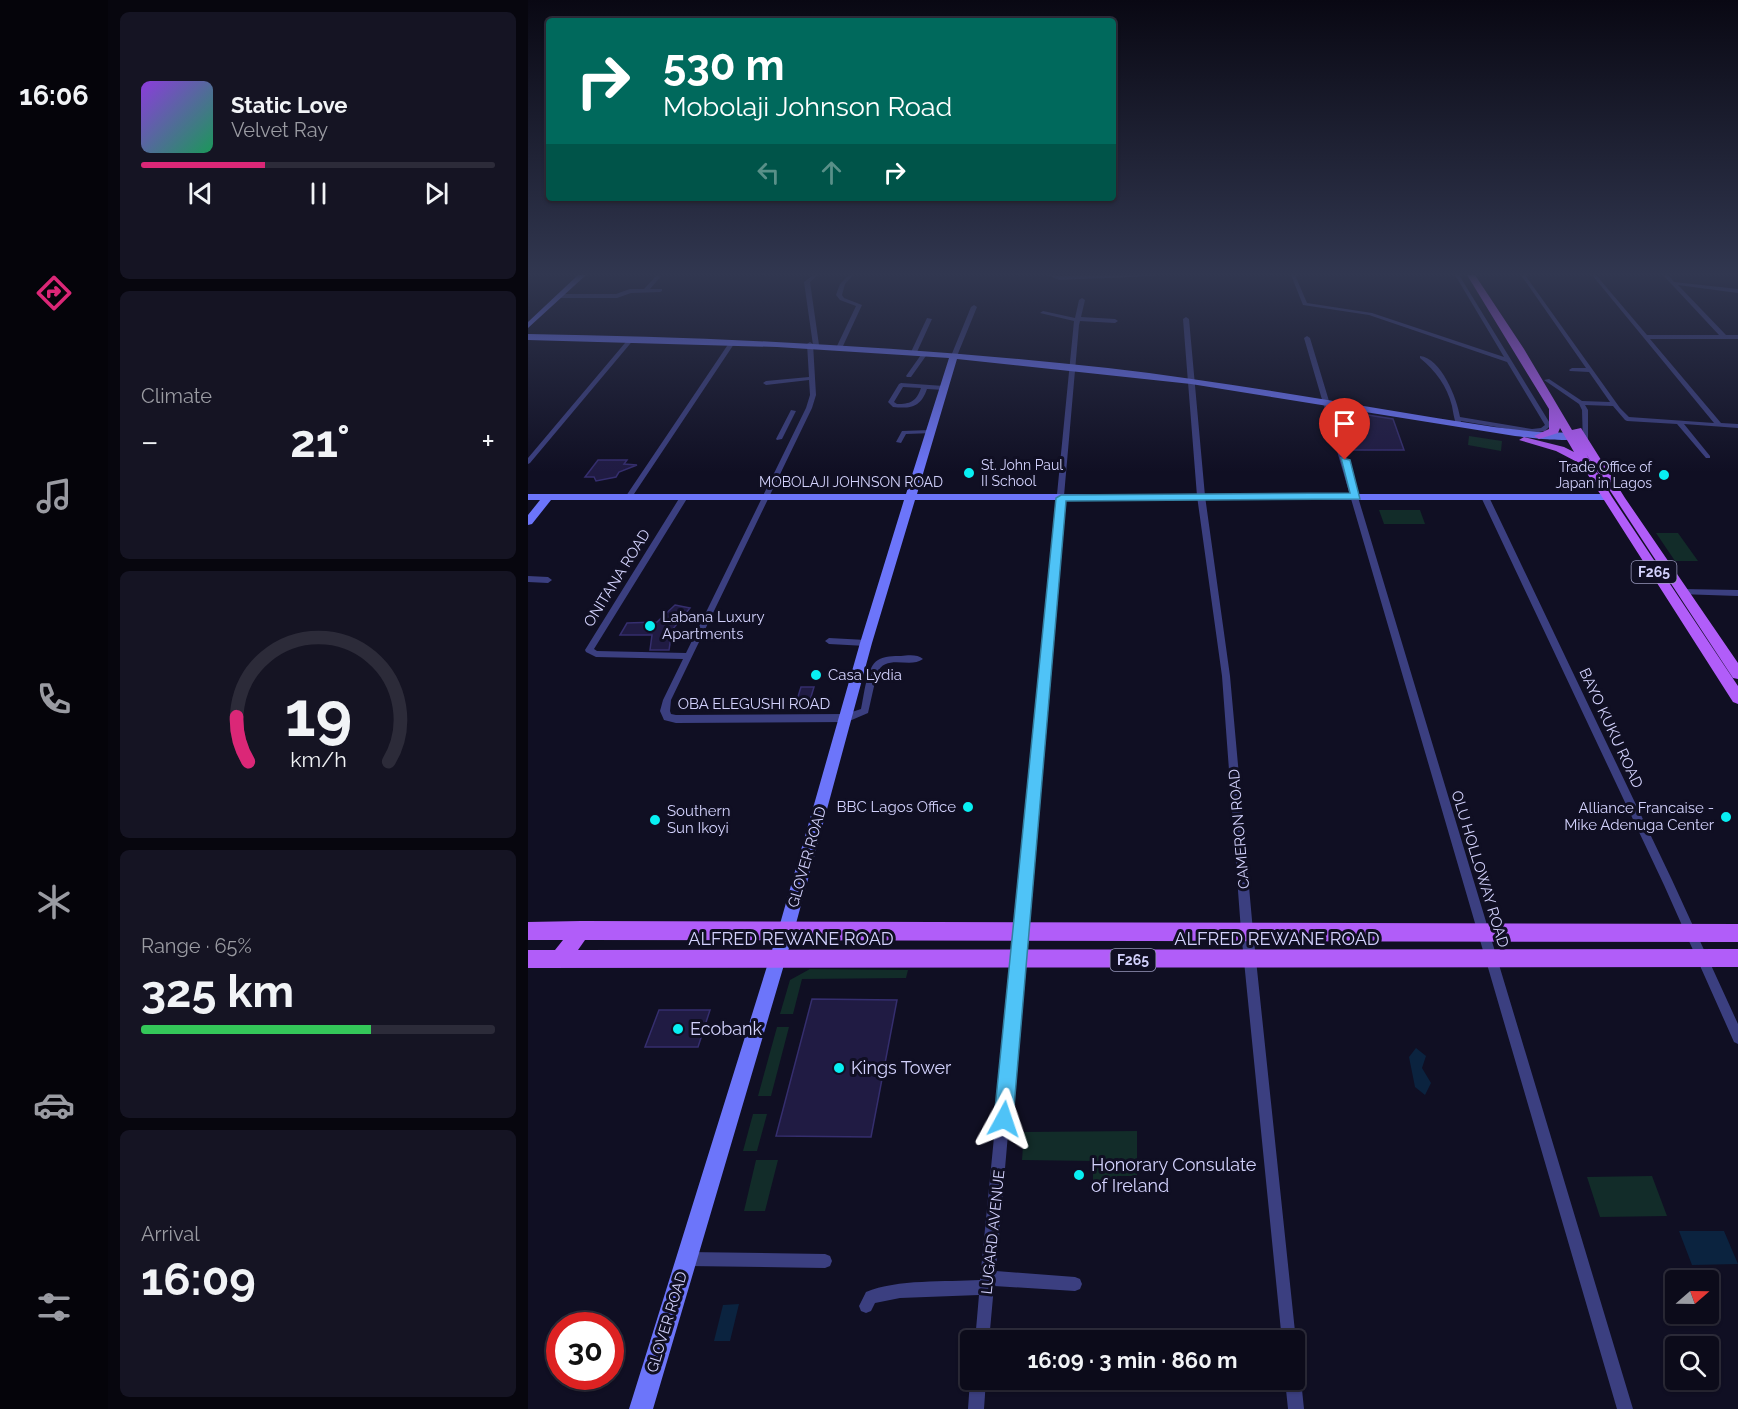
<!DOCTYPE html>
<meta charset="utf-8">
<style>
:root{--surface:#0c0b1a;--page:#151423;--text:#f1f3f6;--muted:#9a9ba2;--line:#2c2b39;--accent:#db2777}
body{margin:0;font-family:Raleway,sans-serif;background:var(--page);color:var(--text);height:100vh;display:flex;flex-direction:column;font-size:22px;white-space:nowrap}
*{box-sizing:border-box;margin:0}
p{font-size:20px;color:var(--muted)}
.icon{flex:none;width:33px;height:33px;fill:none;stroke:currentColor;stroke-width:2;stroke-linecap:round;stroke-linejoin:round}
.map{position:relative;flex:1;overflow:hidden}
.sheet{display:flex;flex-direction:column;gap:12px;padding:12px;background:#07060e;width:420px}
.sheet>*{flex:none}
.hud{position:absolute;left:18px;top:18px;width:570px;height:183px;border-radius:6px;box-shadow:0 2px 4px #0004,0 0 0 2px var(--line);background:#00695c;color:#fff;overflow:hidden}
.needle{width:39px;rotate:70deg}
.controls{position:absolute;left:1137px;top:1270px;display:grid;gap:12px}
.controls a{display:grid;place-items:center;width:54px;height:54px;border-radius:6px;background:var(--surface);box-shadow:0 2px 4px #0004,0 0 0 2px var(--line);font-size:30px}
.speed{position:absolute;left:18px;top:1312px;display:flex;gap:12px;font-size:30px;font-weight:700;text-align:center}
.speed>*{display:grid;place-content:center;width:78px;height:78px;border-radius:50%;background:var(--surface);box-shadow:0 2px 4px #0004,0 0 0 2px var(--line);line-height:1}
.speed .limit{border:9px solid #d22;background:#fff;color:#111}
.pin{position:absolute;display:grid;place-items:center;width:51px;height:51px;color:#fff;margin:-62px -26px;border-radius:50% 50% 50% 0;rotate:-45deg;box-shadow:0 0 6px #0007}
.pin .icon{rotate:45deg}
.me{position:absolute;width:66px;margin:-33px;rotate:5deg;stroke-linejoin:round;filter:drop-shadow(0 0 4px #0008)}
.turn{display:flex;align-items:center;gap:21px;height:126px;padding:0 18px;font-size:27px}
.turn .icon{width:78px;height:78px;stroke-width:2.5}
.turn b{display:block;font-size:42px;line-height:51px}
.lanes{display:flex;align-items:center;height:57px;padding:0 18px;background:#0003;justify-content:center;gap:30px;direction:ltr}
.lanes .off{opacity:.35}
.big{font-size:45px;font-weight:700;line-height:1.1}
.sheet .card{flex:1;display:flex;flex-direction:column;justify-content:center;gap:9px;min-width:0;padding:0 21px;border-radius:9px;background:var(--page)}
.sheet .dial{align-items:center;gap:0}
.dial svg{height:156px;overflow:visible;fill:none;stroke:var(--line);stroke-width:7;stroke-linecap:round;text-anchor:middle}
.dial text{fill:var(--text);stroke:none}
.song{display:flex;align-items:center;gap:18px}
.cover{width:72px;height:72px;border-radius:9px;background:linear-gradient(135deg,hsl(270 70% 55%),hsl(150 70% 35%))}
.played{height:6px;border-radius:3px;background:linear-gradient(90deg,var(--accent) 35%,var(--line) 35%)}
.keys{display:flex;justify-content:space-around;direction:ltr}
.heat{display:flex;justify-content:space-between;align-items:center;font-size:33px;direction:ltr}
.charge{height:9px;border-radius:4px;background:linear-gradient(90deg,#34c759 65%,var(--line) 0)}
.trip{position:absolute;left:432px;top:1330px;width:345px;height:60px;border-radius:6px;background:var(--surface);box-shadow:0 2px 4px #0004,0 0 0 2px var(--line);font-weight:700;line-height:60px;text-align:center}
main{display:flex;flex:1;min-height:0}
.tab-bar{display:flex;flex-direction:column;width:108px;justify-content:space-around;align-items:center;background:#05040a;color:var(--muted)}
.tab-bar .icon{width:42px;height:42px}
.tab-bar .current{color:var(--accent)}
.tab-bar b{font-size:27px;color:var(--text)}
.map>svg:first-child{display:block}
.green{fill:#122c29}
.water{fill:#0b233f}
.building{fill:#201b43;stroke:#352e6e;stroke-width:1.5}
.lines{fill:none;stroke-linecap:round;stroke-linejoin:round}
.street{fill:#3b3f80;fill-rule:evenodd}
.secondary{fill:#6c75fa;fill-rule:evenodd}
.primary{fill:#b15df9;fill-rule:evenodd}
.route{fill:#4fc3f7;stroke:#337fa1;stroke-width:1.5}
.poi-dot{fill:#08f0f3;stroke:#100f23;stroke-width:2}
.labels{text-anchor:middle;stroke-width:6;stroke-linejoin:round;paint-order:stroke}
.far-poi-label{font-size:14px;fill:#d3d2fd;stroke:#100f23;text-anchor:start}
.far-street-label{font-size:14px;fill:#d3d2fd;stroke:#100f23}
.shield{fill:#100f23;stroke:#9898bc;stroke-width:1.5}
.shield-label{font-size:14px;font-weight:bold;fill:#d3d2fd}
.street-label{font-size:15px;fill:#d3d2fd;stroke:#100f23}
.poi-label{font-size:15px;fill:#d3d2fd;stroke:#100f23;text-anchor:start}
.near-street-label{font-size:18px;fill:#d3d2fd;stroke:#100f23}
.near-poi-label{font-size:18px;fill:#d3d2fd;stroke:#100f23;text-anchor:start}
</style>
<main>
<nav class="tab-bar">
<b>16:06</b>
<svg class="icon current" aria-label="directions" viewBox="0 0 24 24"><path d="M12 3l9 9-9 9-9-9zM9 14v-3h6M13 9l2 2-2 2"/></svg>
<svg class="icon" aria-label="music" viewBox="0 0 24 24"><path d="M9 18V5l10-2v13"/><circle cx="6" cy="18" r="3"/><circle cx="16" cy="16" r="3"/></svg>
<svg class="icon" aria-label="phone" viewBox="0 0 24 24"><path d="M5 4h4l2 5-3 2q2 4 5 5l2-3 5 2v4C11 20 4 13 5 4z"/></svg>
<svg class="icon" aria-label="climate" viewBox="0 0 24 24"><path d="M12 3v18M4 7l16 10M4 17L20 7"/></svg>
<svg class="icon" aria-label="car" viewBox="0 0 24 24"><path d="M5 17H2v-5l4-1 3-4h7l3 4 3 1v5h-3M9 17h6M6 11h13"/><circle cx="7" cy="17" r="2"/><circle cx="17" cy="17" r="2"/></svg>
<svg class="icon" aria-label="filters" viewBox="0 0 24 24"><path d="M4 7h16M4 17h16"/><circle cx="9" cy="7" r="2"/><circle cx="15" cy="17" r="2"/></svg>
</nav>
<section class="sheet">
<div class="card">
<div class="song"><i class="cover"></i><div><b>Static Love</b><p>Velvet Ray</p></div></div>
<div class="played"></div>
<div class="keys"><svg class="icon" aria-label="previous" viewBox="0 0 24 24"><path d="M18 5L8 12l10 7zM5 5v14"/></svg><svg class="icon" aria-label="pause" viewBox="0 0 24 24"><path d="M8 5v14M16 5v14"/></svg><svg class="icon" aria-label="next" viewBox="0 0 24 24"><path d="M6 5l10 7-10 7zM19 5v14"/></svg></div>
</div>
<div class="card"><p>Climate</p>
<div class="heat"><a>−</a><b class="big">21°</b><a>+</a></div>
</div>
<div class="card dial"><svg viewBox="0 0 100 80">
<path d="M14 69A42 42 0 1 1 86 69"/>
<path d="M14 69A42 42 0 0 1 8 46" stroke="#db2777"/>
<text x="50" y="56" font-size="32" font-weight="700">19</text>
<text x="50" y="72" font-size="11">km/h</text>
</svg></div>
<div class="card"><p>Range · 65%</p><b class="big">325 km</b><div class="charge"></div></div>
<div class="card"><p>Arrival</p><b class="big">16:09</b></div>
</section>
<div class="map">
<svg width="1210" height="1409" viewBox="0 0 1210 1409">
<rect width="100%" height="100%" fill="#100f23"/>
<path class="green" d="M941 436 974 441 973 451 940 445Z
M851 510H892L897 524H856Z
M1128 533H1150L1170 561H1147Z
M282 969 380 970 378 978 274 979 265 1014H252L262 980Z
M249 1027H261L243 1096H230Z
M225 1114H239L229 1151H215Z
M609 1131V1176H589V1183H565V1161L494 1160 496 1132Z
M228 1160H250L237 1211H216Z
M1124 1176 1139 1216 1072 1217 1059 1177Z"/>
<path class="water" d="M888 1048 898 1056 894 1068 903 1083 897 1095 887 1087 881 1057Z
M1151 1231H1196L1210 1264 1164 1265Z
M211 1304 202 1341H186L195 1305Z"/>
<path class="building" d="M808 410 865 419 876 450H820Z
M70 460H99L96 464 109 465 91 472 88 477 68 481 66 477H57Z
M147 605 162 608 144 630 141 650H122L124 635H92L99 623 129 622Z
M273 687H286L282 700 268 703Z
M284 999 369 1000 343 1137 248 1136Z
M131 1010H182L170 1047H117Z"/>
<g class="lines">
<path class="street" d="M129 275 133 276 122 289H134V291L132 292 103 293 89 298H32L29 296 32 294H88L102 289H116Z
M285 275H290L282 282 291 345 288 347 285 345 276 282Z
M321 275H325L317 284 314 295 316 298 334 305 315 346 312 348 309 346 328 306 312 300 308 295 312 284Z
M520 275 531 276 626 275 624 276 531 280Z
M763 275H767L779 303 844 313 976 357 927 275H931L1023 425 1017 431 1004 433 933 421 932 424H928C926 418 925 412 924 406 919 386 908 371 892 358V356C913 358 929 398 932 417L1004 429 1013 428 1017 425 979 362 841 315 775 305Z
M993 275H997L1092 408 1101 417 1186 423 1064 275H1068L1119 335H1191L1135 275H1140L1146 282 1210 289V293L1150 285 1198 335H1210V339H1122L1193 423 1210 424V428L1156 424 1182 456V458H1178L1149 424 1099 421 1097 420 1085 406 1057 405 1060 410V443L1055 444 1054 410 1051 404 1016 380 1021 379 1054 401 1082 402 1061 372 1042 371 1041 370 1044 368H1058Z
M554 298 557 300 553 317 587 319 590 321 587 323 552 321 551 325 468 1271 547 1277 552 1279 554 1284 552 1289 547 1291 466 1286 461 1341H447L451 1295 372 1298 347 1303 343 1311 338 1313 333 1311 331 1306 338 1292C369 1279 418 1282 452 1280L546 321 512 313 515 311 547 318 551 300Z
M446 305 449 307 429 356 424 357 423 356 443 307Z
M658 317 661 319 677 496 702 676 725 931 768 1341 766 1346V1341H754L713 931 694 676 669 496 655 319Z
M399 318 404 319 389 352 384 353 383 352Z
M779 336 782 338 1105 1409H1089L776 338Z
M102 337 107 338 2 463 0 464V458Z
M203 340 208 341 104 497H100L98 496Z
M282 342 285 344 288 395 284 408 143 700 142 711 143 714 148 715 318 714 333 709C336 697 338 667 350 660 356 656 366 656 373 656 380 655 390 654 395 659 382 669 358 653 349 673L340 713 319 722 148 723 136 720 132 711 135 700 155 659 68 657 58 652 57 650 152 497 156 495 160 497 66 649 69 651 158 653 278 408 282 395 281 380 238 385 235 383 238 381 281 377 279 344Z
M395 352 400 353 383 377H379L378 376Z
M373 383 416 386 419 388 416 390 399 389C393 407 383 409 365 407L360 402 371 384ZM375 387 393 388C388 402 382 404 369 404L366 402Z
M263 410 268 411 254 439 249 440 248 439Z
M403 430 405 431V433L378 434 373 443 368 442 374 431Z
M955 495H957L961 497 1144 880 1210 1024V1044L1206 1042 1136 885 953 497Z
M0 576 20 577 24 580 20 583 0 582Z
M1154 589 1210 590V596L1151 594 1150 592 1151 590Z
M301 638 338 640 342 643 338 646 301 644 297 641Z
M159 1252 297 1254 302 1256 304 1261 302 1266 297 1268 159 1266 154 1264 152 1259 154 1254Z
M766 1373 770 1375 773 1380 776 1409H760L757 1380H766Z
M442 1380H458L456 1409H440Z"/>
<path class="secondary" d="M50 275H58L0 328V322Z
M0 334C194 337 387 347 580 368 709 383 837 407 966 427L1009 432 1053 433 1058 436C1045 444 1004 438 987 436L663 384 429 359 389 494H1078L1083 497 1078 500H387L344 643 266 931 125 1409H101L250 931 332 643 376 500H23L4 524 0 525V515L12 500H0V494H378L421 358 249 347 0 340Z"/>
<path class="primary" d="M939 275H947L996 349 1044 430 1053 428 1097 498 1210 663V679L1205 678 1058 454 1084 497 1210 686V704L1205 702 1053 464 1028 451 991 440 996 437 1036 447 1046 452 1032 428 1030 433 1011 439 1006 436 1021 429V409Z
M53 921 1210 924V942L57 940 50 950 1210 949V967L0 968V950H27L35 940H0V922Z"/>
</g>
<linearGradient id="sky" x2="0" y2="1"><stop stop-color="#090813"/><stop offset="0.58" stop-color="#313750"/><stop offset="1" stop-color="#313750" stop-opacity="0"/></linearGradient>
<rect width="1210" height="472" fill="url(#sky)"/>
<path class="route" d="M813 458 822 460 832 499 538 501 485 1119 482 1125 476 1128 469 1125 466 1119 528 498 533 495 822 493Z"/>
<g class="poi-dot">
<circle cx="441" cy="473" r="6"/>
<circle cx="1136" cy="475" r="6"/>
<circle cx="122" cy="626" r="6"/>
<circle cx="288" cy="675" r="6"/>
<circle cx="440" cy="807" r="6"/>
<circle cx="1198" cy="817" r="6"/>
<circle cx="127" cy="820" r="6"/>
<circle cx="150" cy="1029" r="6"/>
<circle cx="311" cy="1068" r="6"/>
<circle cx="551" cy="1175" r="6"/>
</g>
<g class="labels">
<g class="far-poi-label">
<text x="453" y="470">St. John Paul<tspan x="453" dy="16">II School</tspan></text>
<text x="1124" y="472" text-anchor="end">Trade Office of<tspan x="1124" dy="16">Japan in Lagos</tspan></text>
</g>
<g class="far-street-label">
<text x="323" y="487">MOBOLAJI JOHNSON ROAD</text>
</g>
<g class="shield">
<rect x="1103.5" y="561" width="45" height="22" rx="4.5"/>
<rect x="582.5" y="949" width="45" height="22" rx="4.5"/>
</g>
<g class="shield-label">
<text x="1126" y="577">F265</text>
<text x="605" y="965">F265</text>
</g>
<g class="street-label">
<text transform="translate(89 578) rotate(-58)" y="5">ONITANA ROAD</text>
<text x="226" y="709">OBA ELEGUSHI ROAD</text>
<text transform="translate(1083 728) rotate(65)" y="5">BAYO KUKU ROAD</text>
<text transform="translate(711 829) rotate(-95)" y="5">CAMERON ROAD</text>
<text transform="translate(279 857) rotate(-74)" y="5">GLOVER ROAD</text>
<text transform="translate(952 869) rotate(73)" y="5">OLU HOLLOWAY ROAD</text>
<text transform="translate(465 1232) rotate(-84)" y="5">LUGARD AVENUE</text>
<text transform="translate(139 1322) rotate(-73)" y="5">GLOVER ROAD</text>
</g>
<g class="poi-label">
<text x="134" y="622">Labana Luxury<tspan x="134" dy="17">Apartments</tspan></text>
<text x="300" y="680">Casa Lydia</text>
<text x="428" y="812" text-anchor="end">BBC Lagos Office</text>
<text x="1186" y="813" text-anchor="end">Alliance Francaise -<tspan x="1186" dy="17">Mike Adenuga Center</tspan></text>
<text x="139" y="816">Southern<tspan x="139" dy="17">Sun Ikoyi</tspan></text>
</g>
<g class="near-street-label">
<text x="263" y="945">ALFRED REWANE ROAD</text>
<text x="749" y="945">ALFRED REWANE ROAD</text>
</g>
<g class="near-poi-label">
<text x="162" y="1035">Ecobank</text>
<text x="323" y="1074">Kings Tower</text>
<text x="563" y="1171">Honorary Consulate<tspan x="563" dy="21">of Ireland</tspan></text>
</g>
</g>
</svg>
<div class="controls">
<a><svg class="needle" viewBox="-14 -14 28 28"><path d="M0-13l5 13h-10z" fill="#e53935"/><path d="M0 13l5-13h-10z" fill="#9a9ba2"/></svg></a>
<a><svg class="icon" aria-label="search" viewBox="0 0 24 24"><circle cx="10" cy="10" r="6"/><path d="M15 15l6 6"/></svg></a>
</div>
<div class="speed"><div class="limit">30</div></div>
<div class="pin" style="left:817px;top:460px;background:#d93025"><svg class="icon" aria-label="arrive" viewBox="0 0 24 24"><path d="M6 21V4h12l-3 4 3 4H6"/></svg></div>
<svg class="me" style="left:476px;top:1119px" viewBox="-20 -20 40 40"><path d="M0-17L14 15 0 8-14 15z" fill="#4fc3f7" stroke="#fff" stroke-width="4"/></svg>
<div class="trip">16:09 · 3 min · 860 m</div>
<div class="hud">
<div class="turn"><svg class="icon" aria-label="right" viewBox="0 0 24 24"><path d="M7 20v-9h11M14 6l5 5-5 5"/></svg><div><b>530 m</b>Mobolaji Johnson Road</div></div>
<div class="lanes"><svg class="icon off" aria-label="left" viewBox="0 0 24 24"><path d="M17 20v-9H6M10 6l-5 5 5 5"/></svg><svg class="icon off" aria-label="ahead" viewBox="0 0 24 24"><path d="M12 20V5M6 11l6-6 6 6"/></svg><svg class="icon" aria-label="right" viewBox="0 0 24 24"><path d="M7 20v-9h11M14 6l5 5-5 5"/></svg></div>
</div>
</div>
</main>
